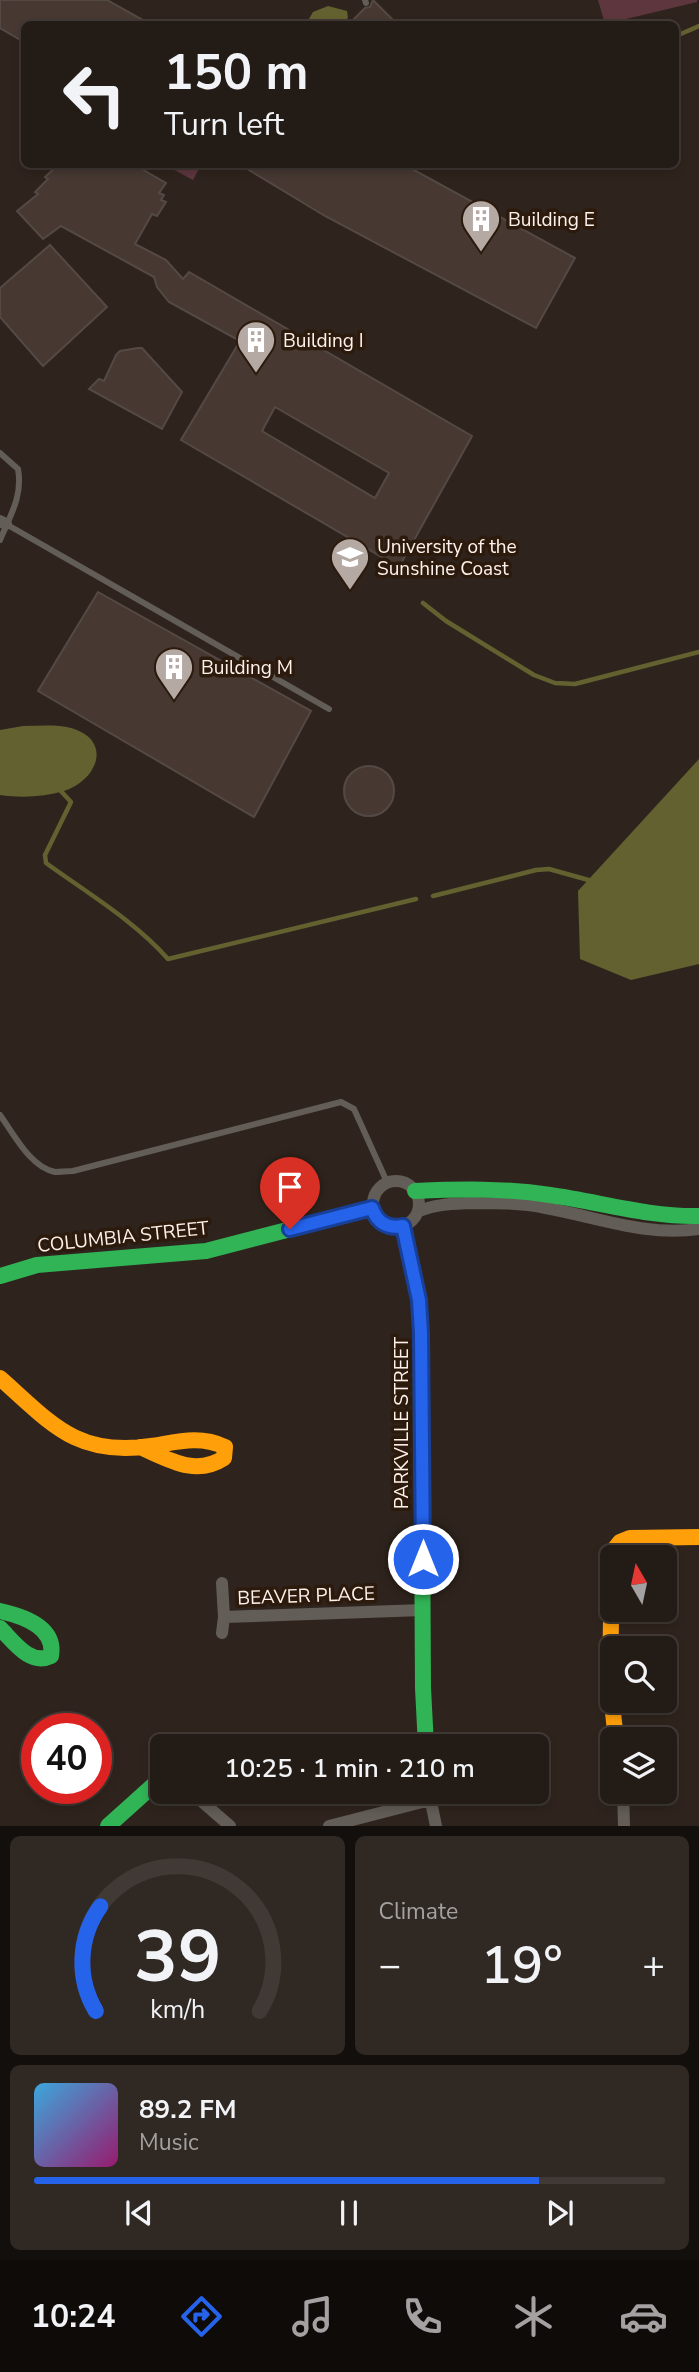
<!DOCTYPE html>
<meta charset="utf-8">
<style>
:root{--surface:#231b16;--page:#2f2823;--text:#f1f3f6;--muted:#a3a1a1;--line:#403935;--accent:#2563eb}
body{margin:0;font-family:"Nunito Sans",sans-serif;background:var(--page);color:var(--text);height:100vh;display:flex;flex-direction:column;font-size:26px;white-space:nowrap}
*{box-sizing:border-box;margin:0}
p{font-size:23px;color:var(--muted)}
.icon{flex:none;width:38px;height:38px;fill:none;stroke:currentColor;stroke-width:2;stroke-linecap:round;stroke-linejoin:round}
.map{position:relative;height:1826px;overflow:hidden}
.drawer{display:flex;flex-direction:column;gap:10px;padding:10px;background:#130f0c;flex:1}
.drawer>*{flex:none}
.banner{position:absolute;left:21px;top:21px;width:658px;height:147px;border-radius:10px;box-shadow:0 4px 10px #0003,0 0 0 2px var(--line);background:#231b16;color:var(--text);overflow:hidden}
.needle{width:46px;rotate:351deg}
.fabs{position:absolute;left:600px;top:1545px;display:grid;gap:14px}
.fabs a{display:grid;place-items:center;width:77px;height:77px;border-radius:10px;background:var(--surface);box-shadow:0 4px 10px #0003,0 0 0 2px var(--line);font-size:35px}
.speed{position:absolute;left:21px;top:1713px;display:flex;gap:14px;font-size:35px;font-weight:700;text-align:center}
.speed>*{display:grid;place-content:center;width:91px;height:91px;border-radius:50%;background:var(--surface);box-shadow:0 4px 10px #0003,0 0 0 2px var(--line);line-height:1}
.speed .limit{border:10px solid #d22;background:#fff;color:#111}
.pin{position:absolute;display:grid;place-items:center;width:60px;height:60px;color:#fff;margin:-72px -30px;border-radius:50% 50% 50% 0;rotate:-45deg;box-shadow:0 0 7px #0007}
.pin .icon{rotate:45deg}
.me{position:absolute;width:77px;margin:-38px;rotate:0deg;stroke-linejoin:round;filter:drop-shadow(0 0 5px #0008)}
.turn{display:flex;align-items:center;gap:24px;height:147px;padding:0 28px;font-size:32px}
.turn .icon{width:91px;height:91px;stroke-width:2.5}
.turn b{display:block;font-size:49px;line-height:60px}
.big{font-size:52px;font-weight:600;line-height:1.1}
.drawer .tile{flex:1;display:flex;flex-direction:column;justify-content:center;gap:10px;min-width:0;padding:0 24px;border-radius:10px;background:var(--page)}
.drawer .dial{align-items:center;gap:0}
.dial svg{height:182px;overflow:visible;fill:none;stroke:var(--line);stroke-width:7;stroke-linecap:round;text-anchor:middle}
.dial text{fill:var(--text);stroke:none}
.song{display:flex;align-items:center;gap:21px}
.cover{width:84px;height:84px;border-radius:10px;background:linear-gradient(135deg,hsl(200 70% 55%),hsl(320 70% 35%))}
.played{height:7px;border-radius:4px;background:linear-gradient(90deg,var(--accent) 80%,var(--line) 80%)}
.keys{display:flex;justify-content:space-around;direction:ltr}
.heat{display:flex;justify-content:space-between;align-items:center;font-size:38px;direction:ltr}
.drawer .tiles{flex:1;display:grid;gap:10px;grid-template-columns:1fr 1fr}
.tile:last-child{grid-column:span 2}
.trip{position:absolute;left:150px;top:1734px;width:399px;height:70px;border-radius:10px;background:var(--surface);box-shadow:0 4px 10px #0003,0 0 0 2px var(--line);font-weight:600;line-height:70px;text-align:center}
.dock{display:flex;height:112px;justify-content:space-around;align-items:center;background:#0e0b09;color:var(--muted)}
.dock .icon{width:49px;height:49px}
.dock .selected{color:var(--accent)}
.dock b{font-size:32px;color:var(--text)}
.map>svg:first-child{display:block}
.green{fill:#5e363e}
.water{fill:#636130}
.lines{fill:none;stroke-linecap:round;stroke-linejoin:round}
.stream{stroke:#636130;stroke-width:4.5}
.building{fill:#473832;stroke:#544945;stroke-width:2;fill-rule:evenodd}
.lane{stroke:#625d56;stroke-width:6}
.street{stroke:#625d56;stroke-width:12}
.fast{stroke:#30b455;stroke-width:16}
.slow{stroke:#ff9f0a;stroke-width:16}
.route-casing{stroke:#184099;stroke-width:18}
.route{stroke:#2563eb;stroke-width:12}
.labels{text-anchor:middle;stroke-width:7;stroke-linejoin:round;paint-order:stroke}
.poi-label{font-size:19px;fill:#fdf2eb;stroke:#2c1a0c;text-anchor:start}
.street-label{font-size:19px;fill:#fdf2eb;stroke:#2c1a0c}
</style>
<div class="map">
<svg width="699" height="1826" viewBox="0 0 699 1826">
<rect width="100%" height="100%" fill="#2f241d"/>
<path class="green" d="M598 0H697V2L605 24Z
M165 165H201L193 180Z"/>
<path class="water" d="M328 6 347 11 348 18 341 24H306L313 12Z
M23 726C39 726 56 724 71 728 113 740 98 780 64 791 44 797 21 798 0 795V730Z
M699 759V964L631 980 580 959 578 891Z"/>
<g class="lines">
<path class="stream" d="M676 36 699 26
M423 603 446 621 534 675 555 683 575 684 699 652
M59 789 71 802 45 855 46 863C86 892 136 922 168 959L416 899
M433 896 536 870 549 869 592 881"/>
</g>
<path class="building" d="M0 0H107L150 24H24V42L0 28Z
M373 0 397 24H349L365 8 370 7Z
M59 164H133L166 183 159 193 164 195 161 200 166 202 157 216 152 214 135 244 166 260 183 279 189 272 472 436 399 567 181 440 240 341 169 302 157 287 154 277 61 226 43 239 17 211 38 194 35 192 48 179 45 177ZM275 407 389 473 375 498 262 431Z
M239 164H403L575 258 536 328 325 216Z
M50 245 107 307 43 366 0 317V288Z
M138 348H142L182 392 162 429 89 389 99 379 104 381 116 355 120 351Z
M98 592 311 711 254 817 38 691Z
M344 791a25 25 0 1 1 50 0a25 25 0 1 1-50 0Z"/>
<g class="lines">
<path class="lane" d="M365 0 366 3
M0 453 18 469C23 496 10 516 0 540
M6 524 329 709
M0 1115C14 1134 30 1167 55 1172 61 1172 67 1171 73 1171L341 1102 354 1109 387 1182"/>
<path class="street" d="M0 521 6 524
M373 1204a23 23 0 1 1 46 0a23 23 0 1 1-46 0Z
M419 1211C436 1204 452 1204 471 1203 496 1203 521 1203 546 1208 596 1217 647 1237 699 1229
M222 1583 224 1617 423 1610
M222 1633 224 1617
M191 1792 230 1826
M429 1792 436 1826
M623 1792 624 1826
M329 1826 430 1800"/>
<path class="fast" d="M415 1191C460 1189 505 1188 550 1195 600 1202 648 1217 699 1216
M403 1226 419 1300 421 1333 423 1688 426 1746
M0 1276 37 1265 206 1251 372 1208
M0 1611C23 1616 56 1627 51 1656 30 1666 14 1642 0 1628
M108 1826 158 1781H163"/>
<path class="slow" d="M0 1378C51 1423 76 1457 151 1446 177 1442 200 1435 225 1447L224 1458C195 1477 168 1459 140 1447
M616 1740 610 1685 612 1552 620 1542 630 1538 699 1537"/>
</g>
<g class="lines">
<g class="route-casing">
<path id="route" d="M290 1229 372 1208C377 1223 388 1229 403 1226L419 1300 421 1333 423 1559"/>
</g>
<use href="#route" class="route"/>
</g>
<defs>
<g id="building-pin" transform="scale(2.0125)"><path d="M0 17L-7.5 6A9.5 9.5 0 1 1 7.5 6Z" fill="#b5aaa3" stroke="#2c1a0c"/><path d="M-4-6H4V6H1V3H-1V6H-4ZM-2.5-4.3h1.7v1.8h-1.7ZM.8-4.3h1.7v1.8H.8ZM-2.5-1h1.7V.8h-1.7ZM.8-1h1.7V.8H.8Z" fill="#fff"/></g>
<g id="university-pin" transform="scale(2.0125)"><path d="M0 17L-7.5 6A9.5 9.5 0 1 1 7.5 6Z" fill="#b5aaa3" stroke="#2c1a0c"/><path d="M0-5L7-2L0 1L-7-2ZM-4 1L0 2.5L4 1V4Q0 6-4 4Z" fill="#fff"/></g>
</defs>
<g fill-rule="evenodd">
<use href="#building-pin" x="481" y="219"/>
<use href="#building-pin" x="256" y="340"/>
<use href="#university-pin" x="350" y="557"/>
<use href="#building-pin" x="174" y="667"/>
</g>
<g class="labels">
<g class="poi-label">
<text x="508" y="226">Building E</text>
<text x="283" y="347">Building I</text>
<text x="377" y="553">University of the<tspan x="377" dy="22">Sunshine Coast</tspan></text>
<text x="201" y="674">Building M</text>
</g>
<g class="street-label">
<text transform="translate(123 1236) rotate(-6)" y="7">COLUMBIA STREET</text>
<text transform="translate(401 1423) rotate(-90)" y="7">PARKVILLE STREET</text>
<text transform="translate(306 1595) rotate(-2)" y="7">BEAVER PLACE</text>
</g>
</g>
</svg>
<div class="fabs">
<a><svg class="needle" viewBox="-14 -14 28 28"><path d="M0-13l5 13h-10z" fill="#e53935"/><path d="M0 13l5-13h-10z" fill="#a3a1a1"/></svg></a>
<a><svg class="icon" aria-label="search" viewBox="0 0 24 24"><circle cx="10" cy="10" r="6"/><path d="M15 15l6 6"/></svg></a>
<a><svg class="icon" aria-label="layers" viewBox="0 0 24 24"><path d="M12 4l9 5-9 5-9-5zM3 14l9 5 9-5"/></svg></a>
</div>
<div class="speed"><div class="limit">40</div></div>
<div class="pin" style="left:290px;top:1229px;background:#d93025"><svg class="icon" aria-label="arrive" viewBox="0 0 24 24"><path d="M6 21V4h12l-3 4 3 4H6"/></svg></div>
<svg class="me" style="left:423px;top:1559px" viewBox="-20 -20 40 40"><circle r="17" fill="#2563eb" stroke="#fff" stroke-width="3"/><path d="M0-11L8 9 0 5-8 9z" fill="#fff"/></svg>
<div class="trip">10:25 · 1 min · 210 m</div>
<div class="banner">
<div class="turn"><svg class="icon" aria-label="left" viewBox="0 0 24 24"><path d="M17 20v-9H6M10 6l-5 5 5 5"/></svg><div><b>150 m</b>Turn left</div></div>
</div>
</div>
<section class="drawer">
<div class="tiles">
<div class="tile dial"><svg viewBox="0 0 100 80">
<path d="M14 69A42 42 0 1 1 86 69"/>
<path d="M14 69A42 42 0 0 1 16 23" stroke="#2563eb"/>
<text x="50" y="56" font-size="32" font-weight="700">39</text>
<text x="50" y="72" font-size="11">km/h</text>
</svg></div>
<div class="tile"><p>Climate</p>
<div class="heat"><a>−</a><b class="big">19°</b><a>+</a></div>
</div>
<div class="tile">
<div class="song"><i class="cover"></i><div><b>89.2 FM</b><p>Music</p></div></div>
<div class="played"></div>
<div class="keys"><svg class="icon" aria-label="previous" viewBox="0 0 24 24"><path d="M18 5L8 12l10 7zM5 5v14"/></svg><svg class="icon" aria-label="pause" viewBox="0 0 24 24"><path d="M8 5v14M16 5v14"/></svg><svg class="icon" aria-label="next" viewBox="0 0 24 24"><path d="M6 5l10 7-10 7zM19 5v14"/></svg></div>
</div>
</div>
</section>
<nav class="dock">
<b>10:24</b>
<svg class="icon selected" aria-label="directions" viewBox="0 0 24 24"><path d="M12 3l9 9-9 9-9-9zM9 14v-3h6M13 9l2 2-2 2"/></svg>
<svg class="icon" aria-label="music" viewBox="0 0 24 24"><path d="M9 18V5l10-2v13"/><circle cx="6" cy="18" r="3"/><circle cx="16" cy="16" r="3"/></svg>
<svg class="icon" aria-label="phone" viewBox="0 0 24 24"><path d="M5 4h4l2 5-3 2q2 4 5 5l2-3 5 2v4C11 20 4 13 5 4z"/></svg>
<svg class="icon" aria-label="climate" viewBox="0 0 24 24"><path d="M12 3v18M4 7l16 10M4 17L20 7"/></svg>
<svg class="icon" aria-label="car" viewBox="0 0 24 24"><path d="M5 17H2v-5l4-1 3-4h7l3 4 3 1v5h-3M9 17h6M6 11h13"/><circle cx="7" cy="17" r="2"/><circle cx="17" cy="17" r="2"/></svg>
</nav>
